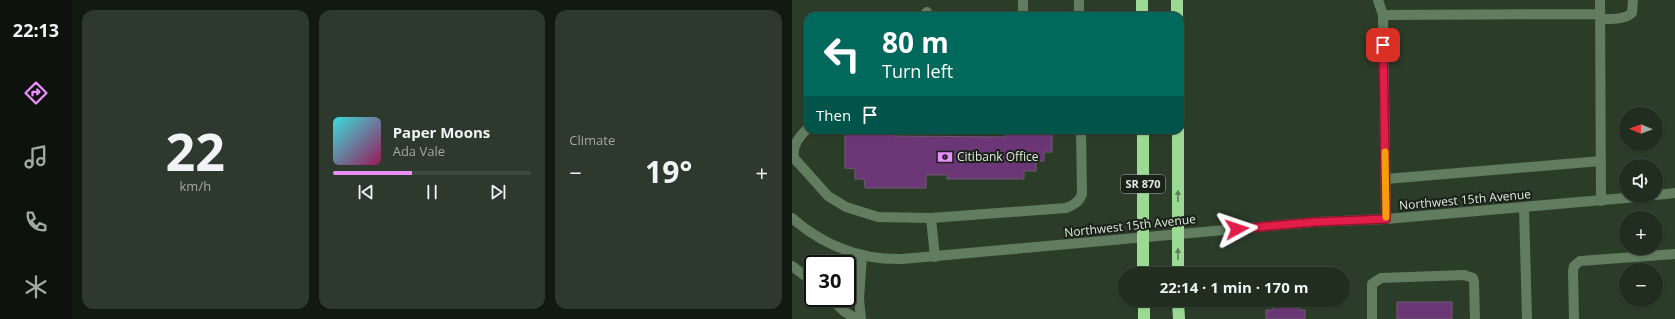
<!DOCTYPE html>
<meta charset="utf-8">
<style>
:root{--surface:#202d1f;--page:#2d392c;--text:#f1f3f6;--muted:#a2a8a4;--line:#3d493d;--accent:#ea8dfd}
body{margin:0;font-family:"Open Sans",sans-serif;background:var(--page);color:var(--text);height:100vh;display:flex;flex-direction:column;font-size:15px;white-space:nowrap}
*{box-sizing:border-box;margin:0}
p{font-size:13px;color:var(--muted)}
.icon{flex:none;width:22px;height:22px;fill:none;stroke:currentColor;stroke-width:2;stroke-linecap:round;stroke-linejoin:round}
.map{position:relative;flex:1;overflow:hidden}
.side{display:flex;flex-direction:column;gap:10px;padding:10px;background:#121911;width:720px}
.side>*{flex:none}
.hud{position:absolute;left:12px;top:12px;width:380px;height:122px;border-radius:12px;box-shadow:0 1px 3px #0004,0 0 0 1px var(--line);background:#00695c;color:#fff;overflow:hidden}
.needle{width:26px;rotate:271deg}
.controls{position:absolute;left:827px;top:107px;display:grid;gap:8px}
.controls a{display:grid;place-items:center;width:44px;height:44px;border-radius:50%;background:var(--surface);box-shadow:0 1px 3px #0004,0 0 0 1px var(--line);font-size:20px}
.speed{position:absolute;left:12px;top:255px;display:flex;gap:8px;font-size:20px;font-weight:700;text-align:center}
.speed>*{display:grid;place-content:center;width:52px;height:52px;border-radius:50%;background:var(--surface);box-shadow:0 1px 3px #0004,0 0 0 1px var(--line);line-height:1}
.speed .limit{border:2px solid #111;border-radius:6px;background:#fff;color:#111}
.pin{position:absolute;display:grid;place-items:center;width:34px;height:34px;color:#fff;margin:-17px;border-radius:8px;box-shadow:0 2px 6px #0006}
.me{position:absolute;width:44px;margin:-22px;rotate:85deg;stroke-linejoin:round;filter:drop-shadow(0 0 3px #0008)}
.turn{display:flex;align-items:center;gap:14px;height:84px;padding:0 12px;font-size:18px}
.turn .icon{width:52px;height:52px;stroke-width:2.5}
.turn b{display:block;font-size:28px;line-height:34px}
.then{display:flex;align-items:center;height:38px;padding:0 12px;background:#0003;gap:8px;font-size:15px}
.big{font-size:30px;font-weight:700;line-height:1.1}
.side .card{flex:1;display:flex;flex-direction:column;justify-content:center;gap:6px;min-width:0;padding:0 14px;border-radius:12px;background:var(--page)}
.side .dial{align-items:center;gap:0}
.dial b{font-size:52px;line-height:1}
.song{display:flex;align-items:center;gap:12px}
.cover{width:48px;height:48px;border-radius:6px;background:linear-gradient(135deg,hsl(180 70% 55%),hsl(330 70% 35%))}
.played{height:4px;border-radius:2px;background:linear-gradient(90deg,var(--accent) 40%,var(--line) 40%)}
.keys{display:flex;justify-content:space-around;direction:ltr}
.heat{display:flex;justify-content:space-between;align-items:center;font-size:22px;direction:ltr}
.side .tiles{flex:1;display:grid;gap:10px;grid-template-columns:repeat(3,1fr)}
.trip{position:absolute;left:326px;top:267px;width:232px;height:40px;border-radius:20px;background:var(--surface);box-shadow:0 1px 3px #0004,0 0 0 1px var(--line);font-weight:700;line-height:40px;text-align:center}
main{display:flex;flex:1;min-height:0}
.menu{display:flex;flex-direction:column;width:72px;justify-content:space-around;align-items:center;background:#0d120c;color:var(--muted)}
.menu .icon{width:28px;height:28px}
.menu .on{color:var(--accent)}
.menu b{font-size:18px;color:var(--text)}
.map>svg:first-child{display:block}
.building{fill:#6b3675;stroke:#6e5c72}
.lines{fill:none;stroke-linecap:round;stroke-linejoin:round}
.minor{stroke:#627c60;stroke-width:10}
.highway{stroke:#9ada94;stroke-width:12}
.oneway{fill:#5a7e56}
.route-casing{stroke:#92132f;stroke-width:10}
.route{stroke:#e11d48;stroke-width:7}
.slow{stroke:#f59e0b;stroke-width:7}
.labels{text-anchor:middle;stroke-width:4;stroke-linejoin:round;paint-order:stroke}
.shield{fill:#192118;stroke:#a4aea3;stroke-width:1}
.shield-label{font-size:11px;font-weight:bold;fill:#e0ebdf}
.poi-label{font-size:12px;fill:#e0ebdf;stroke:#192118;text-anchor:start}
.street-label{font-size:12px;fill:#e0ebdf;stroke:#192118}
</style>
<main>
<nav class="menu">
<b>22:13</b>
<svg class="icon on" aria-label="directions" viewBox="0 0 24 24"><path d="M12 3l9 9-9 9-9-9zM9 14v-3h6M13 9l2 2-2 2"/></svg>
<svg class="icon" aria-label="music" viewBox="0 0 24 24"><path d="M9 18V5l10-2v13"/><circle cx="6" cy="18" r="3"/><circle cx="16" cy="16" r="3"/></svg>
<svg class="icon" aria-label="phone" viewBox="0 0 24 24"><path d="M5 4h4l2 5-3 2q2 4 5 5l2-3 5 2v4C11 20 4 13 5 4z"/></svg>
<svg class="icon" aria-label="climate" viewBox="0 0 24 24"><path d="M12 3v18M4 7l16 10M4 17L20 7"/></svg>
</nav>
<section class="side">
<div class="tiles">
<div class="card dial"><b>22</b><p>km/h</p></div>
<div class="card">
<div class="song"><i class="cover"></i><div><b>Paper Moons</b><p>Ada Vale</p></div></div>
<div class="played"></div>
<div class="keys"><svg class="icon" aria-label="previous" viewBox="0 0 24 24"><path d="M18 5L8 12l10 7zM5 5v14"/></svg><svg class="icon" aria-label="pause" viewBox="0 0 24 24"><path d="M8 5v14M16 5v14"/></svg><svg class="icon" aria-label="next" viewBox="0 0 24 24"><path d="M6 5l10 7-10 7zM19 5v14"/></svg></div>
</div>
<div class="card"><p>Climate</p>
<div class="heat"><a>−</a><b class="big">19°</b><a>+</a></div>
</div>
</div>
</section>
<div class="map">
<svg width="883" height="319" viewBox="0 0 883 319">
<rect width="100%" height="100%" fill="#2b3c29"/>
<path class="building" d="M53 130H102V136L214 137V130H260V152H252V161H244V171H232V179H155V175H134V188H73L72 179H63V169L53 168Z
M605 302H660V319H605Z
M506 305 507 310H513V319H474V310H481V306Z"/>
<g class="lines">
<path class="minor" d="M231 0V16
M287 0V16
M586 0 591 15 808 14
M808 0 809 201
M591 15 594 219
M131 16 135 12V16
M808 19C819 19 832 20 840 13L841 0
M16 128C7 137 0 145 2 158L36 196 54 207 86 217 139 218 274 208C282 205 287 202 290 194L289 130
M594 179 809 161
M864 195 883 193
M732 208 735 319
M0 218C32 246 67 260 110 259L523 222 594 219 856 196
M139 218 143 257
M0 266 21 282
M38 298 53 312 65 319
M69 319 67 299 70 256
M580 319V284L589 278 672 275 681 278 682 282 683 319
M782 319 781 271 782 266 788 261 883 254"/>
<path class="highway" d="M350 0V16
M385 0V16
M351 130V274
M386 130V274
M352 300V319
M386 300 387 319"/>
</g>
<defs><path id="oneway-solid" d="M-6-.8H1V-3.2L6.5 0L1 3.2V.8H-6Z"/></defs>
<g class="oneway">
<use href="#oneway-solid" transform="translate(386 196) rotate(-90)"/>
<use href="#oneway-solid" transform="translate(386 254) rotate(-90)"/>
</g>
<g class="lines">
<g class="route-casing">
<path id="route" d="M445 229 523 222 594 219 591 45"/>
</g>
<use href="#route" class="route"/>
<path class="slow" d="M593 152 594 217"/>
</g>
<defs>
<g id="bank-bare" transform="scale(1.2)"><path d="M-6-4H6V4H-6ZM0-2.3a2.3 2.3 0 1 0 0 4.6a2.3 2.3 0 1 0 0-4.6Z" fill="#ea8dfd" stroke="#192118" stroke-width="2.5" paint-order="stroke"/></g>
</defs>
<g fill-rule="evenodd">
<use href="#bank-bare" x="153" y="157"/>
</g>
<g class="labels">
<rect class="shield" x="329" y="175" width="44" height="18" rx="3"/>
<g class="shield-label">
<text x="351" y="188">SR 870</text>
</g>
<g class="poi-label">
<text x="165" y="161">Citibank Office</text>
</g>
<g class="street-label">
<text transform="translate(673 200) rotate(-5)" y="4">Northwest 15th Avenue</text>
<text transform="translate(338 226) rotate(-6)" y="4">Northwest 15th Avenue</text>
</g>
</g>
</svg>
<div class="controls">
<a><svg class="needle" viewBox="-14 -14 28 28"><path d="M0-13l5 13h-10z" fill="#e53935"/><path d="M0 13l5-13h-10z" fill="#a2a8a4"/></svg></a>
<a><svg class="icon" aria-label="sound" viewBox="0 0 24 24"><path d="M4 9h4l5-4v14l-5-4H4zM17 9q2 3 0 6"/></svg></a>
<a>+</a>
<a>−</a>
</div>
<div class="speed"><div class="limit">30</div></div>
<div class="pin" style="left:591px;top:45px;background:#d93025"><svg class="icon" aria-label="arrive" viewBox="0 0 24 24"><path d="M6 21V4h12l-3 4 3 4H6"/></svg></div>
<svg class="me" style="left:445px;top:229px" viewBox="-20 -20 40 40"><path d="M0-17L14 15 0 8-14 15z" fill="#e11d48" stroke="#fff" stroke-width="4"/></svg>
<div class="trip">22:14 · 1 min · 170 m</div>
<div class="hud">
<div class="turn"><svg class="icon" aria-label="left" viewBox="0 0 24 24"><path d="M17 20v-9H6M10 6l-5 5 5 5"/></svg><div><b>80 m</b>Turn left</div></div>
<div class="then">Then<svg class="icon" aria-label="arrive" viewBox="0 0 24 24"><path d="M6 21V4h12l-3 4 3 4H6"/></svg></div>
</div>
</div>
</main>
